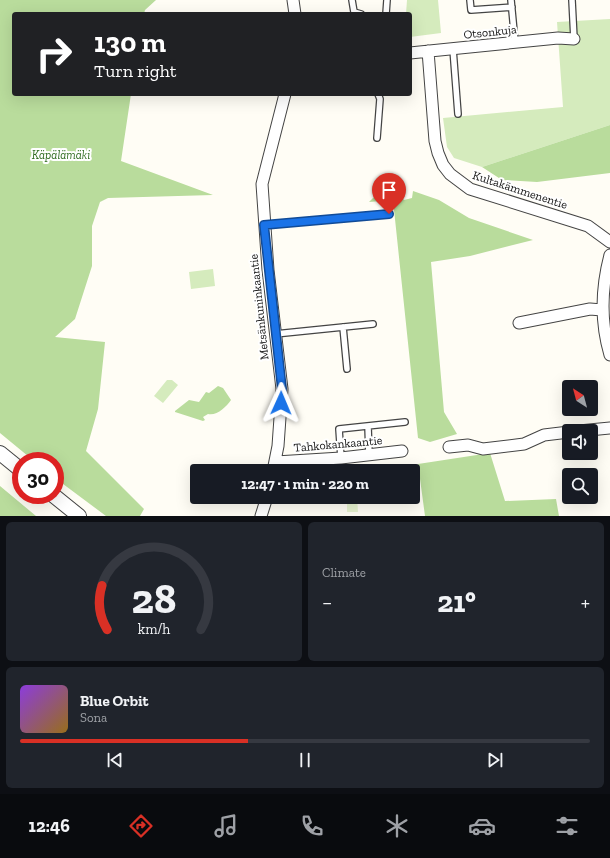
<!DOCTYPE html>
<meta charset="utf-8">
<style>
:root{--surface:#171b24;--page:#20242c;--text:#f1f3f6;--muted:#9ea1a6;--line:#363941;--accent:#d93025}
body{margin:0;font-family:"Zilla Slab",serif;background:var(--page);color:var(--text);height:100vh;display:flex;flex-direction:column;font-size:15px;white-space:nowrap}
*{box-sizing:border-box;margin:0}
p{font-size:13px;color:var(--muted)}
.icon{flex:none;width:22px;height:22px;fill:none;stroke:currentColor;stroke-width:2;stroke-linecap:round;stroke-linejoin:round}
.map{position:relative;height:516px;overflow:hidden}
.panel{display:flex;flex-direction:column;gap:6px;padding:6px;background:#0d0f14;flex:1}
.panel>*{flex:none}
.top-card{position:absolute;left:12px;top:12px;width:400px;height:84px;border-radius:4px;box-shadow:0 4px 16px #0002;background:#202124;color:#fff;overflow:hidden}
.needle{width:26px;rotate:324deg}
.tools{position:absolute;left:562px;top:380px;display:grid;gap:8px}
.tools a{display:grid;place-items:center;width:36px;height:36px;border-radius:4px;background:var(--surface);box-shadow:0 4px 16px #0002;font-size:20px}
.speed{position:absolute;left:12px;top:452px;display:flex;gap:8px;font-size:20px;font-weight:700;text-align:center}
.speed>*{display:grid;place-content:center;width:52px;height:52px;border-radius:50%;background:var(--surface);box-shadow:0 4px 16px #0002;line-height:1}
.speed .limit{border:6px solid #d22;background:#fff;color:#111}
.pin{position:absolute;display:grid;place-items:center;width:34px;height:34px;color:#fff;margin:-41px -17px;border-radius:50% 50% 50% 0;rotate:-45deg;box-shadow:0 0 4px #0007}
.pin .icon{rotate:45deg}
.me{position:absolute;width:44px;margin:-22px;rotate:1deg;stroke-linejoin:round;filter:drop-shadow(0 0 3px #0008)}
.turn{display:flex;align-items:center;gap:14px;height:84px;padding:0 16px;font-size:18px}
.turn .icon{width:52px;height:52px;stroke-width:2.5}
.turn b{display:block;font-size:28px;line-height:34px}
.big{font-size:30px;font-weight:700;line-height:1.1}
.panel .tile{flex:1;display:flex;flex-direction:column;justify-content:center;gap:6px;min-width:0;padding:0 14px;border-radius:6px;background:var(--page)}
.panel .dial{align-items:center;gap:0}
.dial svg{height:104px;overflow:visible;fill:none;stroke:var(--line);stroke-width:7;stroke-linecap:round;text-anchor:middle}
.dial text{fill:var(--text);stroke:none}
.song{display:flex;align-items:center;gap:12px}
.cover{width:48px;height:48px;border-radius:6px;background:linear-gradient(135deg,hsl(270 70% 55%),hsl(40 70% 35%))}
.played{height:4px;border-radius:2px;background:linear-gradient(90deg,var(--accent) 40%,var(--line) 40%)}
.keys{display:flex;justify-content:space-around;direction:ltr}
.heat{display:flex;justify-content:space-between;align-items:center;font-size:22px;direction:ltr}
.panel .tiles{flex:1;display:grid;gap:6px;grid-template-columns:1fr 1fr}
.tile:last-child{grid-column:span 2}
.trip{position:absolute;left:190px;top:464px;width:230px;height:40px;border-radius:4px;background:var(--surface);box-shadow:0 4px 16px #0002;font-weight:700;line-height:40px;text-align:center}
.tab-bar{display:flex;height:64px;justify-content:space-around;align-items:center;background:#090b0e;color:var(--muted)}
.tab-bar .icon{width:28px;height:28px}
.tab-bar .current{color:var(--accent)}
.tab-bar b{font-size:18px;color:var(--text)}
.map>svg:first-child{display:block}
.green{fill:#d5ebbd}
.forest{fill:#b9dc9c}
.pitch{fill:#e6f2cf}
.lines{fill:none;stroke-linecap:round;stroke-linejoin:round}
.service-casing{stroke:#444;stroke-width:8}
.minor-casing{stroke:#444;stroke-width:13}
.tertiary-casing{stroke:#444;stroke-width:16}
.service{stroke:#fff;stroke-width:5.5}
.minor{stroke:#fff;stroke-width:11}
.tertiary{stroke:#fff;stroke-width:14}
.route-casing{stroke:#114b97;stroke-width:10}
.route{stroke:#1a73e8;stroke-width:7}
.labels{text-anchor:middle;stroke-width:4;stroke-linejoin:round;paint-order:stroke}
.street-label{font-size:12px;fill:#111;stroke:#fff}
.park-label{font-size:12px;font-style:italic;fill:#2f6b1f;stroke:#fff}
</style>
<div class="map">
<svg width="610" height="516" viewBox="0 0 610 516">
<rect width="100%" height="100%" fill="#fffdf5"/>
<path class="green" d="M407 0H438L441 33 410 37V14H406Z
M610 19V125L482 167 454 158 447 147 443 118 563 107 557 22Z
M213 269 215 286 191 289 189 272Z
M167 380H172L178 385 163 403 154 396Z"/>
<path class="forest" d="M0 0H156L145 10 144 14H14V94H131L121 161 213 195 108 198 100 202 92 226V266L75 319 55 337 105 342 98 409 86 451 144 509 140 516H106L55 478V461H34L0 433Z
M610 125V173L537 182 502 180 482 167Z
M413 191 439 200 469 218 533 240 470 256 431 262 444 412 457 434 430 442 418 438 393 200 369 202 377 194 398 192 404 200 412 198Z
M218 386 223 388 231 400C226 407 217 416 208 414L203 417 205 420 203 421 175 412V411L189 400 199 402 206 392 209 393Z
M490 453 505 501 556 499 559 516H425L418 464Z
M0 486 36 516H0Z"/>
<path class="pitch" d="M347 497H357L358 512H347Z"/>
<g class="lines">
<g class="service-casing">
<path id="service" d="M352 0 354 12 361 14
M470 0 471 10 512 7
M511 0 515 42
M572 0 574 39
M386 14 387 0
M453 49 458 114
M377 138 380 99 378 94
M264 225 389 214
M343 327 347 369
M275 334 373 324
M368 426 369 455
M341 458 339 429 405 422"/>
</g>
<g class="minor-casing">
<path id="minor" d="M293 0 295 14
M428 51 435 141 438 153 443 165 450 174 470 189 588 226 610 242
M410 53 558 38 574 39
M610 255C601 289 600 321 610 355
M519 323 590 309 602 310
M579 431 610 428
M449 447 468 445 483 449 524 444 544 435 569 432
M276 462 341 458 402 451
M273 471 278 446 282 389 268 270 262 184 285 94
M261 516 267 497"/>
</g>
<g class="tertiary-casing">
<path id="tertiary" d="M0 453 21 470
M53 495 79 516"/>
</g>
<use href="#service" class="service"/>
<use href="#minor" class="minor"/>
<use href="#tertiary" class="tertiary"/>
</g>
<g class="lines">
<g class="route-casing">
<path id="route" d="M281 403 282 389 264 225 389 214"/>
</g>
<use href="#route" class="route"/>
</g>
<g class="labels">
<g class="street-label">
<text transform="translate(490 32) rotate(-6)" y="4">Otsonkuja</text>
<text transform="translate(520 190) rotate(18)" y="4">Kultakämmenentie</text>
<text transform="translate(259 307) rotate(-96)" y="4">Metsänkuninkaantie</text>
<text transform="translate(338 444) rotate(-5)" y="4">Tahkokankaantie</text>
</g>
<g class="park-label">
<text x="61" y="159">Käpälämäki</text>
</g>
</g>
</svg>
<div class="tools">
<a><svg class="needle" viewBox="-14 -14 28 28"><path d="M0-13l5 13h-10z" fill="#e53935"/><path d="M0 13l5-13h-10z" fill="#9ea1a6"/></svg></a>
<a><svg class="icon" aria-label="sound" viewBox="0 0 24 24"><path d="M4 9h4l5-4v14l-5-4H4zM17 9q2 3 0 6"/></svg></a>
<a><svg class="icon" aria-label="search" viewBox="0 0 24 24"><circle cx="10" cy="10" r="6"/><path d="M15 15l6 6"/></svg></a>
</div>
<div class="speed"><div class="limit">30</div></div>
<div class="pin" style="left:389px;top:214px;background:#d93025"><svg class="icon" aria-label="arrive" viewBox="0 0 24 24"><path d="M6 21V4h12l-3 4 3 4H6"/></svg></div>
<svg class="me" style="left:281px;top:403px" viewBox="-20 -20 40 40"><path d="M0-17L14 15 0 8-14 15z" fill="#1a73e8" stroke="#fff" stroke-width="4"/></svg>
<div class="trip">12:47 · 1 min · 220 m</div>
<div class="top-card">
<div class="turn"><svg class="icon" aria-label="right" viewBox="0 0 24 24"><path d="M7 20v-9h11M14 6l5 5-5 5"/></svg><div><b>130 m</b>Turn right</div></div>
</div>
</div>
<section class="panel">
<div class="tiles">
<div class="tile dial"><svg viewBox="0 0 100 80">
<path d="M14 69A42 42 0 1 1 86 69"/>
<path d="M14 69A42 42 0 0 1 10 35" stroke="#d93025"/>
<text x="50" y="56" font-size="32" font-weight="700">28</text>
<text x="50" y="72" font-size="11">km/h</text>
</svg></div>
<div class="tile"><p>Climate</p>
<div class="heat"><a>−</a><b class="big">21°</b><a>+</a></div>
</div>
<div class="tile">
<div class="song"><i class="cover"></i><div><b>Blue Orbit</b><p>Sona</p></div></div>
<div class="played"></div>
<div class="keys"><svg class="icon" aria-label="previous" viewBox="0 0 24 24"><path d="M18 5L8 12l10 7zM5 5v14"/></svg><svg class="icon" aria-label="pause" viewBox="0 0 24 24"><path d="M8 5v14M16 5v14"/></svg><svg class="icon" aria-label="next" viewBox="0 0 24 24"><path d="M6 5l10 7-10 7zM19 5v14"/></svg></div>
</div>
</div>
</section>
<nav class="tab-bar">
<b>12:46</b>
<svg class="icon current" aria-label="directions" viewBox="0 0 24 24"><path d="M12 3l9 9-9 9-9-9zM9 14v-3h6M13 9l2 2-2 2"/></svg>
<svg class="icon" aria-label="music" viewBox="0 0 24 24"><path d="M9 18V5l10-2v13"/><circle cx="6" cy="18" r="3"/><circle cx="16" cy="16" r="3"/></svg>
<svg class="icon" aria-label="phone" viewBox="0 0 24 24"><path d="M5 4h4l2 5-3 2q2 4 5 5l2-3 5 2v4C11 20 4 13 5 4z"/></svg>
<svg class="icon" aria-label="climate" viewBox="0 0 24 24"><path d="M12 3v18M4 7l16 10M4 17L20 7"/></svg>
<svg class="icon" aria-label="car" viewBox="0 0 24 24"><path d="M5 17H2v-5l4-1 3-4h7l3 4 3 1v5h-3M9 17h6M6 11h13"/><circle cx="7" cy="17" r="2"/><circle cx="17" cy="17" r="2"/></svg>
<svg class="icon" aria-label="filters" viewBox="0 0 24 24"><path d="M4 7h16M4 17h16"/><circle cx="9" cy="7" r="2"/><circle cx="15" cy="17" r="2"/></svg>
</nav>
